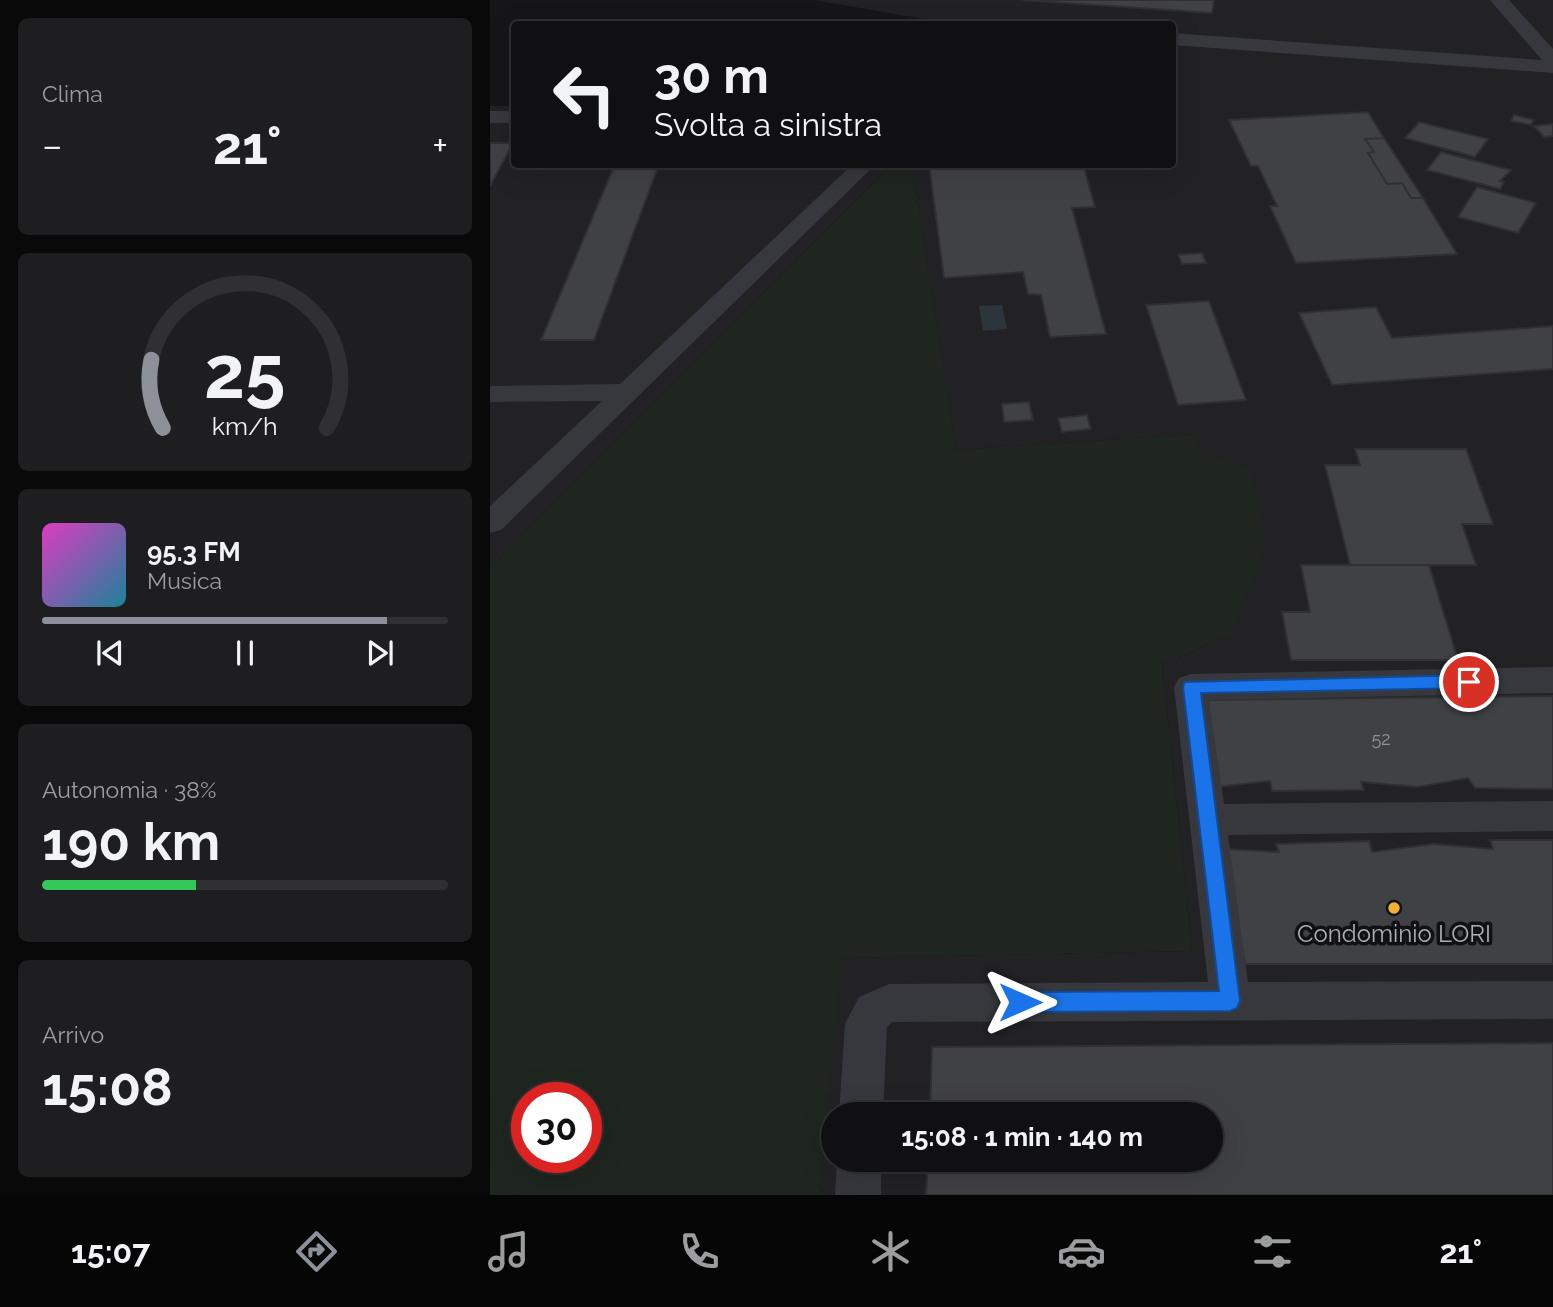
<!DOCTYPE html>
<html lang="it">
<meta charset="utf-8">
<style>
:root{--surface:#101012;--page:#1e1e20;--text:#f1f3f6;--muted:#9c9d9f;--line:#303032;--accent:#8c9099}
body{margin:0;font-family:Raleway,sans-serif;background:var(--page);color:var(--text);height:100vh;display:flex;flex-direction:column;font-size:26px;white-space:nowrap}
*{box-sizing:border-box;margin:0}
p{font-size:23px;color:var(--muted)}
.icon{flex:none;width:38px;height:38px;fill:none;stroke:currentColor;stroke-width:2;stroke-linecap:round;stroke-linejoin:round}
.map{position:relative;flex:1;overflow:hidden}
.panel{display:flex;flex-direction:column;gap:18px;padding:18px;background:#09090a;width:490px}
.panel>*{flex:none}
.guide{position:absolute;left:21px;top:21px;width:665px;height:147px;border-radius:7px;box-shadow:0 7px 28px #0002,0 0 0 2px var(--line);background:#101012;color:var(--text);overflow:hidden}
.speed{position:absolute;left:21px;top:1082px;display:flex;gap:14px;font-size:35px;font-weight:700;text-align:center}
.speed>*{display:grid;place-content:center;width:91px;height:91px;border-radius:50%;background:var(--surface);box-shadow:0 7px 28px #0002,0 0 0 2px var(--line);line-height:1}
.speed .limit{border:10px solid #d22;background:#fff;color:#111}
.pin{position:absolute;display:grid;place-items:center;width:60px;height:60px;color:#fff;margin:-30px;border:4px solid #fff;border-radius:50%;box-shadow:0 2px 7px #0007}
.me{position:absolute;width:77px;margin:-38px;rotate:90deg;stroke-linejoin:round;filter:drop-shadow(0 0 5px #0008)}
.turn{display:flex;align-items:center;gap:24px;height:147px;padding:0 28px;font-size:32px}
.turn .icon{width:91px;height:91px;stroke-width:2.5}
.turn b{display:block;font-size:49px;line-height:60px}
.big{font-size:52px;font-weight:700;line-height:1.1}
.panel .tile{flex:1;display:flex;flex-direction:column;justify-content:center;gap:10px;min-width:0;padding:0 24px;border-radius:10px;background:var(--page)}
.panel .dial{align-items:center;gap:0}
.dial svg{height:182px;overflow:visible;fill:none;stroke:var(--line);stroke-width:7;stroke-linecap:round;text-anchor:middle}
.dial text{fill:var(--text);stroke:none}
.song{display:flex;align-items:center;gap:21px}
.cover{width:84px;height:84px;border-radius:10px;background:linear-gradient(135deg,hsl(310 70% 55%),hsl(190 70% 35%))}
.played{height:7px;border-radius:4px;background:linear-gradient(90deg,var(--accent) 85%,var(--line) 85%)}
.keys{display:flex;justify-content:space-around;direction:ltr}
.heat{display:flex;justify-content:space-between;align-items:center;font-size:38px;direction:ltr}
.charge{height:10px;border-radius:5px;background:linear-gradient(90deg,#34c759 38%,var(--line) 0)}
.trip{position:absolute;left:331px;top:1102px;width:402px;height:70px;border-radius:35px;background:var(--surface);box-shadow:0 7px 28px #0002,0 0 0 2px var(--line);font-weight:700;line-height:70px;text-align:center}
.dock{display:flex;height:112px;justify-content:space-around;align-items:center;background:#060607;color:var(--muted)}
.dock .icon{width:49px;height:49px}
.dock .on{color:var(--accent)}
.dock b{font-size:32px;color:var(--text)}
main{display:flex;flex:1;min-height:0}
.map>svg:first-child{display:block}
.built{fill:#222225;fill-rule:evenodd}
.green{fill:#1e261f;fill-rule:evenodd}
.water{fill:#2c353c}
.building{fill:#404145;stroke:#303034;stroke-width:2}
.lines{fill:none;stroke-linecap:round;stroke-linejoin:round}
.street{fill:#37383d;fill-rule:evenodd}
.route{fill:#1a73e8;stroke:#114b97;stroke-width:2}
.poi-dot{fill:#f2b134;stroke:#111113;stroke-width:2.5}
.labels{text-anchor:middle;stroke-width:7;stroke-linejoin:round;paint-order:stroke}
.number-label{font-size:18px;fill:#8e929b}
.near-poi-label{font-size:24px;fill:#a8adb8;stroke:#111113}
</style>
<main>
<section class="panel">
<div class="tile"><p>Clima</p>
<div class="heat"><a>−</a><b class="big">21°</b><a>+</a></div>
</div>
<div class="tile dial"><svg viewBox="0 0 100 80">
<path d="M14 69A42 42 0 1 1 86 69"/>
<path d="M14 69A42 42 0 0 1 9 39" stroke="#8c9099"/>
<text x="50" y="56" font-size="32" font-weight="700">25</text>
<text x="50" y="72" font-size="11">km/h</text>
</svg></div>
<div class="tile">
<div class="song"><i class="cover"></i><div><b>95.3 FM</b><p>Musica</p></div></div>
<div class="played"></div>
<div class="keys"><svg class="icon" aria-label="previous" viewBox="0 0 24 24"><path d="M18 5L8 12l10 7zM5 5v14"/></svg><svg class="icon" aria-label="pause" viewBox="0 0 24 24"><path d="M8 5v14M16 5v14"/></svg><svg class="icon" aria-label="next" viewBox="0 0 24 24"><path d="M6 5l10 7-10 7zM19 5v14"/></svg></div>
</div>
<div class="tile"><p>Autonomia · 38%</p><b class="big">190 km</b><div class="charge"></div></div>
<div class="tile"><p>Arrivo</p><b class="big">15:08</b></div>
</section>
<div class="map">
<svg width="1063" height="1195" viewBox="0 0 1063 1195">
<rect width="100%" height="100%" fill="#161618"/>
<path class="built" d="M324 0H1063V1195H330L350 958 702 951 672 664 740 635 706 434 466 450 422 165 682 164V24H463ZM343 1115H721V1160H343Z
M0 106H24V164L401 165 0 568Z"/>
<path class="green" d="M401 165H422L466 450 706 434 710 453 760 468 777 544 740 635 672 664 702 951 351 958 330 1195H0V568ZM37 1097H96V1157H37Z"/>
<path class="water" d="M512 305 517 329 493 331 489 306Z"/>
<path class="building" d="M533 0H724L722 13Z
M878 112 894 138 875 139 884 152 878 153 897 184 912 183 921 198H933L967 254 806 263 780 206H787L768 166H761L739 120Z
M1024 115 1044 120 1041 125 1021 121Z
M929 122 998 139 985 157 915 138Z
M1063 124V136L1054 137 1044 126Z
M894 138 933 198H921L912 183 897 184 878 153 884 152 875 139Z
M0 143H23L0 186Z
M951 152 1021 170 1010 181 1014 182 1010 189 937 170Z
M125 164H169L104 340H51Z
M439 164H593L605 207 582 208 616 334 560 337 551 295 538 294 533 272 454 278Z
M987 187 1046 203 1028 233 968 217Z
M712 253 716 263 692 264 688 255Z
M719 301 756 400 688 405 656 305Z
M886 307 902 338 1063 326V369L842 385 809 313Z
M539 402 543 420 514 422 512 404Z
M597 415 601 429 572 432 568 418Z
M865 449H976L1003 524H972L986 565H860L835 465H870Z
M811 565H939L968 660H801L792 612H820Z
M1063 696V789L985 788 978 778 928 787 871 782 874 790 782 791 780 781 726 787 715 700Z
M1000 840H1063V964H755L734 849 789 852 786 844 879 841 882 852 943 844 1003 849Z
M1063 1043V1195H436L438 1160H721V1115H440L442 1047Z"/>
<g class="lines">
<path class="street" d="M1000 0H1019L1063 49V73L682 45V33L1052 60Z
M0 111H24V123H0Z
M363 164H386L11 530 0 533V506L112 401 0 402V386L130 384Z
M1063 667V693L719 700 734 804 1063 801V831L738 835 758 982 1063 981V1019L402 1022 397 1027 393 1115H349L355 1024 369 997 399 984 718 982 684 687 689 678 701 674Z
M347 1160H391V1195H345Z"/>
</g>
<path class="route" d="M979 675 985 677 988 682 985 686 979 688 711 693 750 1001 747 1008 740 1011 530 1012 523 1009 520 1002 523 995 530 992 729 991 693 687 695 682Z"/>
<circle class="poi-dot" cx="904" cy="908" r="7"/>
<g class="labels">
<g class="number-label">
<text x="891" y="745">52</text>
</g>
<g class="near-poi-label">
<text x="904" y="942">Condominio LORI</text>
</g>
</g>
</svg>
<div class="speed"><div class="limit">30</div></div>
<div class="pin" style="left:979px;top:682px;background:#d93025"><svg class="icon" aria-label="arrive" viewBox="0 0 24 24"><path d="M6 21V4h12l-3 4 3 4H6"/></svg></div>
<svg class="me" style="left:530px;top:1002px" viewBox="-20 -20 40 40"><path d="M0-17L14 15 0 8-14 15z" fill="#1a73e8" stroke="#fff" stroke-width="4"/></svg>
<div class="trip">15:08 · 1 min · 140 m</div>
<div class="guide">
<div class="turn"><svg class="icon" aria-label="left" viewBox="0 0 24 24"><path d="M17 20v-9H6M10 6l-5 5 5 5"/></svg><div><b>30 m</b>Svolta a sinistra</div></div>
</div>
</div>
</main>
<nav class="dock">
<b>15:07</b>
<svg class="icon on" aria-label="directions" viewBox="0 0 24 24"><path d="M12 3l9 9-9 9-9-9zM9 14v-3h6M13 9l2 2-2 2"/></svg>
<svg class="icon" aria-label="music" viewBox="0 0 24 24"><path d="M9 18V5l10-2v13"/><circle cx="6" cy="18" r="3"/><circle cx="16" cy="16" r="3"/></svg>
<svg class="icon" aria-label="phone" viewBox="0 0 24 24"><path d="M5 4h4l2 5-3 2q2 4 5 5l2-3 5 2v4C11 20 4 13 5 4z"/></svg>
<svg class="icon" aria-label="climate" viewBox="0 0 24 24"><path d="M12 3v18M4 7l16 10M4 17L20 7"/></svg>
<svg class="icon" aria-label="car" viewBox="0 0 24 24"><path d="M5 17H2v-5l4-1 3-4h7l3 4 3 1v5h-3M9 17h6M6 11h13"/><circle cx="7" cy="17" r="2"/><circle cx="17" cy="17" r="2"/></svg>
<svg class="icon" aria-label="filters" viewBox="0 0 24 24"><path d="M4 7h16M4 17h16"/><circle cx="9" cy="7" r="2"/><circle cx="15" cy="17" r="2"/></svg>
<b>21°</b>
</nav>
